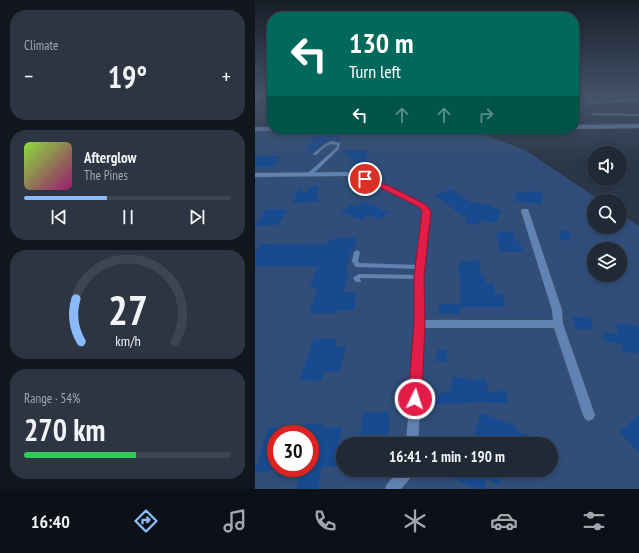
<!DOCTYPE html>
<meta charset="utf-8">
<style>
:root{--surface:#202936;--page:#2d3542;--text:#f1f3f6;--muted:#a2a6ad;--line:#3d4551;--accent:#8bbafc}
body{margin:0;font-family:"PT Sans Narrow",sans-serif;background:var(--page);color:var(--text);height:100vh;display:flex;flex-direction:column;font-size:15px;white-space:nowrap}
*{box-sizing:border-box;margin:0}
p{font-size:13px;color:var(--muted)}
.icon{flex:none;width:22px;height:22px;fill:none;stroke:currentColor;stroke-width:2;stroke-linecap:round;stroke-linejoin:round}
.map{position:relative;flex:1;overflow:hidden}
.sheet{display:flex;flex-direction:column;gap:10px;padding:10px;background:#12171e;width:255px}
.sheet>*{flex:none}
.top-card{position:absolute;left:12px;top:12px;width:312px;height:122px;border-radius:16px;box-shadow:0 2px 6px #0003,0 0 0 1px var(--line);background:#00695c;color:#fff;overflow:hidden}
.controls{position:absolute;left:332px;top:146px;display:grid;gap:8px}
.controls a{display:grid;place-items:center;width:40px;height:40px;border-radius:50%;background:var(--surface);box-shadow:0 2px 6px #0003,0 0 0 1px var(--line);font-size:20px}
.speed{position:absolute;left:12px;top:425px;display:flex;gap:8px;font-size:20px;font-weight:700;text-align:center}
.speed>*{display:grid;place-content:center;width:52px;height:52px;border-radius:50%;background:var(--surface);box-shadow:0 2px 6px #0003,0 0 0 1px var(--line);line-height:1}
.speed .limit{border:6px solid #d22;background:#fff;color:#111}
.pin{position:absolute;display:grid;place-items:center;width:34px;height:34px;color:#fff;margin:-17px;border:2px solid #fff;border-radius:50%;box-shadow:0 1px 4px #0007}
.me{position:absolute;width:44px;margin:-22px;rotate:4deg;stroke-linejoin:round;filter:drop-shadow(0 0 3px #0008)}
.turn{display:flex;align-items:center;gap:14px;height:84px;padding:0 16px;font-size:18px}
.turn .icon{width:52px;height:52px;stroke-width:2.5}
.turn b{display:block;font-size:28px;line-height:34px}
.lanes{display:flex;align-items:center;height:38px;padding:0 16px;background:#0003;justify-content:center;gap:20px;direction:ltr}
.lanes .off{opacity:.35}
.big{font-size:30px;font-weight:700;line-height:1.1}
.sheet .widget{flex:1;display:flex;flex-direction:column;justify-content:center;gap:6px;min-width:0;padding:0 14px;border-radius:16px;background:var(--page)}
.sheet .dial{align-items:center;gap:0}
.dial svg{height:104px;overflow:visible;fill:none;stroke:var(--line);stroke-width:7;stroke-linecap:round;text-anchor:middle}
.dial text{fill:var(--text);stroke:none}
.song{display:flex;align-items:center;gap:12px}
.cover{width:48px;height:48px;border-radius:6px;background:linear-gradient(135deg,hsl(90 70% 55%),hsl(320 70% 35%))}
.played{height:4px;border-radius:2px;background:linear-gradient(90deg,var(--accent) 40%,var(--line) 40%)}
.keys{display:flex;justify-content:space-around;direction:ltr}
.heat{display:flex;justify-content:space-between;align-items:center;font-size:22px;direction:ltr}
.charge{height:6px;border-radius:3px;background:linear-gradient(90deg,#34c759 54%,var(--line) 0)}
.trip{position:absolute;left:81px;top:437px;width:222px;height:40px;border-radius:20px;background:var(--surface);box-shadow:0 2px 6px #0003,0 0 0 1px var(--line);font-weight:700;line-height:40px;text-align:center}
.menu{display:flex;height:64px;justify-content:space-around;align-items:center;background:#0d1016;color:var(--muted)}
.menu .icon{width:28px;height:28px}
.menu .current{color:var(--accent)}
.menu b{font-size:18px;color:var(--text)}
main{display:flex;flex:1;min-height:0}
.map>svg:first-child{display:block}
.green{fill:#304e79;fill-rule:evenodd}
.building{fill:#184a8f}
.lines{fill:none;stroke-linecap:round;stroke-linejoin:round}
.lane-casing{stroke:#495464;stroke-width:0.5}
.street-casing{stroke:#495464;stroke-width:1}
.lane{fill:#6183b3;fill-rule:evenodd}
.street{fill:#6183b3;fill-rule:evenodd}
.route{fill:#e11d48;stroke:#92132f}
</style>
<main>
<section class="sheet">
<div class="widget"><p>Climate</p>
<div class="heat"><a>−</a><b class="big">19°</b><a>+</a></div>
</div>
<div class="widget">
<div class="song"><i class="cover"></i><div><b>Afterglow</b><p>The Pines</p></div></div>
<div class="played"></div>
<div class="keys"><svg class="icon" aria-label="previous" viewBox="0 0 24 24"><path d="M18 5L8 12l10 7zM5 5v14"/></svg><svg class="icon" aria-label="pause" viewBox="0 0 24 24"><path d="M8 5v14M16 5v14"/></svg><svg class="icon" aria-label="next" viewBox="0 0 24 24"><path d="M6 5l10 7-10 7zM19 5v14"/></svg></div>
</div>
<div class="widget dial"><svg viewBox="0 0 100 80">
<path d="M14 69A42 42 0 1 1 86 69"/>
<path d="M14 69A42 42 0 0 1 10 36" stroke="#8bbafc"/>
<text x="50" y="56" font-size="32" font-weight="700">27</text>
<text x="50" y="72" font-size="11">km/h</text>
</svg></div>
<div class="widget"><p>Range · 54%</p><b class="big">270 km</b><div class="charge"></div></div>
</section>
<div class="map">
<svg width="384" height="489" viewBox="0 0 384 489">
<rect width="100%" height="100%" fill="#2b3748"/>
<path class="green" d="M179 129 218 131 270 150 346 201H339V227H365V214L384 226V489H0V130ZM339 249H365V275H339ZM21 434H55V468H21ZM88 444H296V470H88Z"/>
<path class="building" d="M62 131H87L83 141 76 140 69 143 59 151H50Z
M86 150H114L110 159 120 168 104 166Z
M0 156H25L18 167H0Z
M64 186 61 199 65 202 38 203 44 188 51 193 54 187Z
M196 189 215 202 237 206 236 208 247 210 241 223 225 220 222 225 210 223 213 218 209 217 180 195Z
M271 191 287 193V204L260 201 261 192 271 193Z
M109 202 126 208 124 209 134 212 124 220 114 215 107 220 86 212 96 205 100 206Z
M11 209H32L23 225 0 226Z
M304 230 314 231 316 241 306 240Z
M241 232H258L260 241H264L268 252H245Z
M79 238H102L99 250 96 252 90 273H93L89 292H100L99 299H101L99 310H84L83 313H55L62 288H55L63 266H0V254L6 244 71 245 75 240H79Z
M224 260 226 275H230L231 283H238L240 294H248L250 307H206L204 262Z
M184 304H205V314H184Z
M317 317H335L338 329H321Z
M361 324 384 326V353L368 352 366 343 350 342 348 332 363 334Z
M59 339H82L80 347H91L84 372 69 371 66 381 44 380Z
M183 349 193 351 190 362 180 361Z
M198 377H211V380L231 379 233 392 251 391 253 403H229L230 402 181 404 180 395 196 391Z
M135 412 133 434 106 435 108 413Z
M226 413 261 426 260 430 275 436 273 444H218L222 435 219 433Z
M384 415V452L364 432Z
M50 424H68L67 428 87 427 84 445H88V466L67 467 63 489H41L44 476 22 477 24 468H55V434H47Z
M21 427V471L0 472 13 428Z
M178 470H248L244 485 231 479 229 489H223Z"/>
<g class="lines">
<g class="lane-casing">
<path id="lane" d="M338 113 384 114V116L339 115 337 114Z
M77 141 85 143 84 149 57 175H53V173L81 148 82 145C73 142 68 149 61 155H59V153L70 144Z
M102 250 105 252 103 261 104 263 165 265 168 267 165 269 102 267 100 266 97 261 99 252Z
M104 274 164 275 166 276 167 277 166 278 164 279 105 278V279L106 281 105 282H101L98 278 99 277Z"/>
</g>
<g class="street-casing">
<path id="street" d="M384 99V101L333 104 331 103 333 102Z
M384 124V128L319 129V125Z
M0 127H17V129H20L17 131H0Z
M92 172 133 186 169 204 175 211 168 277 170 320H298L297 310 266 211 267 209H273L307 310 308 324 340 415 338 419 334 421 330 419 328 415 299 328H170L163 444H151L160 324V277L167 211 164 206 129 188 91 176 0 177V173Z
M144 470H160L158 475 146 489H130L132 484Z"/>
</g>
<use href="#lane" class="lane"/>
<use href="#street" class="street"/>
</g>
<linearGradient id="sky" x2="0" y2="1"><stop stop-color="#181e28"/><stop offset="0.59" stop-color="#44536a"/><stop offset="1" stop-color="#44536a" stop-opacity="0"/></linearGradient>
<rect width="384" height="164" fill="url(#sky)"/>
<path class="route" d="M110 177 134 186 170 204 176 211 169 277 170 324 167 399 165 403 160 405 155 403 153 399 159 324V277L167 211 164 207 128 189 107 181 106 179Z"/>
</svg>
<div class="controls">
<a><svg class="icon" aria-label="sound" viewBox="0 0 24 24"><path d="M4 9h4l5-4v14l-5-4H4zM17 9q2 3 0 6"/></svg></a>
<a><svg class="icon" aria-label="search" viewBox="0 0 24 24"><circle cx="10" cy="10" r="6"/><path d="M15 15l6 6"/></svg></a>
<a><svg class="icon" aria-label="layers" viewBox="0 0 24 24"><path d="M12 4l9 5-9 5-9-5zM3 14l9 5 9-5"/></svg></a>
</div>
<div class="speed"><div class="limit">30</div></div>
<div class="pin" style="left:110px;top:179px;background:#d93025"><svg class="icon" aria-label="arrive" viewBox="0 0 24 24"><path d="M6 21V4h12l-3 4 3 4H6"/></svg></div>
<svg class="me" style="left:160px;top:399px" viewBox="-20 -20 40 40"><circle r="17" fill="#e11d48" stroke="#fff" stroke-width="3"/><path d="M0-11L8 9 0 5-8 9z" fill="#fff"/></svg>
<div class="trip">16:41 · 1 min · 190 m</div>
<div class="top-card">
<div class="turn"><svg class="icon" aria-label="left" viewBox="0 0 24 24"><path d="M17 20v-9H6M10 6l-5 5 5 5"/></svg><div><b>130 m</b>Turn left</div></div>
<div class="lanes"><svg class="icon" aria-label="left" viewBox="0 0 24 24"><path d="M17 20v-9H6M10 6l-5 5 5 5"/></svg><svg class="icon off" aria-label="ahead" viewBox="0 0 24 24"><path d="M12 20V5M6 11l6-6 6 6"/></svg><svg class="icon off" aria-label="ahead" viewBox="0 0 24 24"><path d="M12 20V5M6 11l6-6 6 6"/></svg><svg class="icon off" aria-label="right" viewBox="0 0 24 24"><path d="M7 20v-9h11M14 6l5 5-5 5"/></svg></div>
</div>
</div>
</main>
<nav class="menu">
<b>16:40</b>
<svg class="icon current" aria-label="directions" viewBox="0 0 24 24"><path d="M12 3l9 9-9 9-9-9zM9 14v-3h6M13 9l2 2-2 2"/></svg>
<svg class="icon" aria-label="music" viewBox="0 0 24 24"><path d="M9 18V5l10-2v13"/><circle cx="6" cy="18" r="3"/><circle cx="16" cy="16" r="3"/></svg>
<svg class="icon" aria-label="phone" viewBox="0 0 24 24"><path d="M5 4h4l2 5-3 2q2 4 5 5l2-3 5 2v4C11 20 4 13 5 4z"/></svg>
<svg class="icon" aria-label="climate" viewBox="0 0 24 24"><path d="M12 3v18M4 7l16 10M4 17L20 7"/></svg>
<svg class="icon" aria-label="car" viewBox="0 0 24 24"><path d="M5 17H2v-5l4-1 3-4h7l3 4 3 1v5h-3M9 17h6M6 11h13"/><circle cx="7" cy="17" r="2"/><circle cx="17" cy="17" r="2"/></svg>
<svg class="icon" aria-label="filters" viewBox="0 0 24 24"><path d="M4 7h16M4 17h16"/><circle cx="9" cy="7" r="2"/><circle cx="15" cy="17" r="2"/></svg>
</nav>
